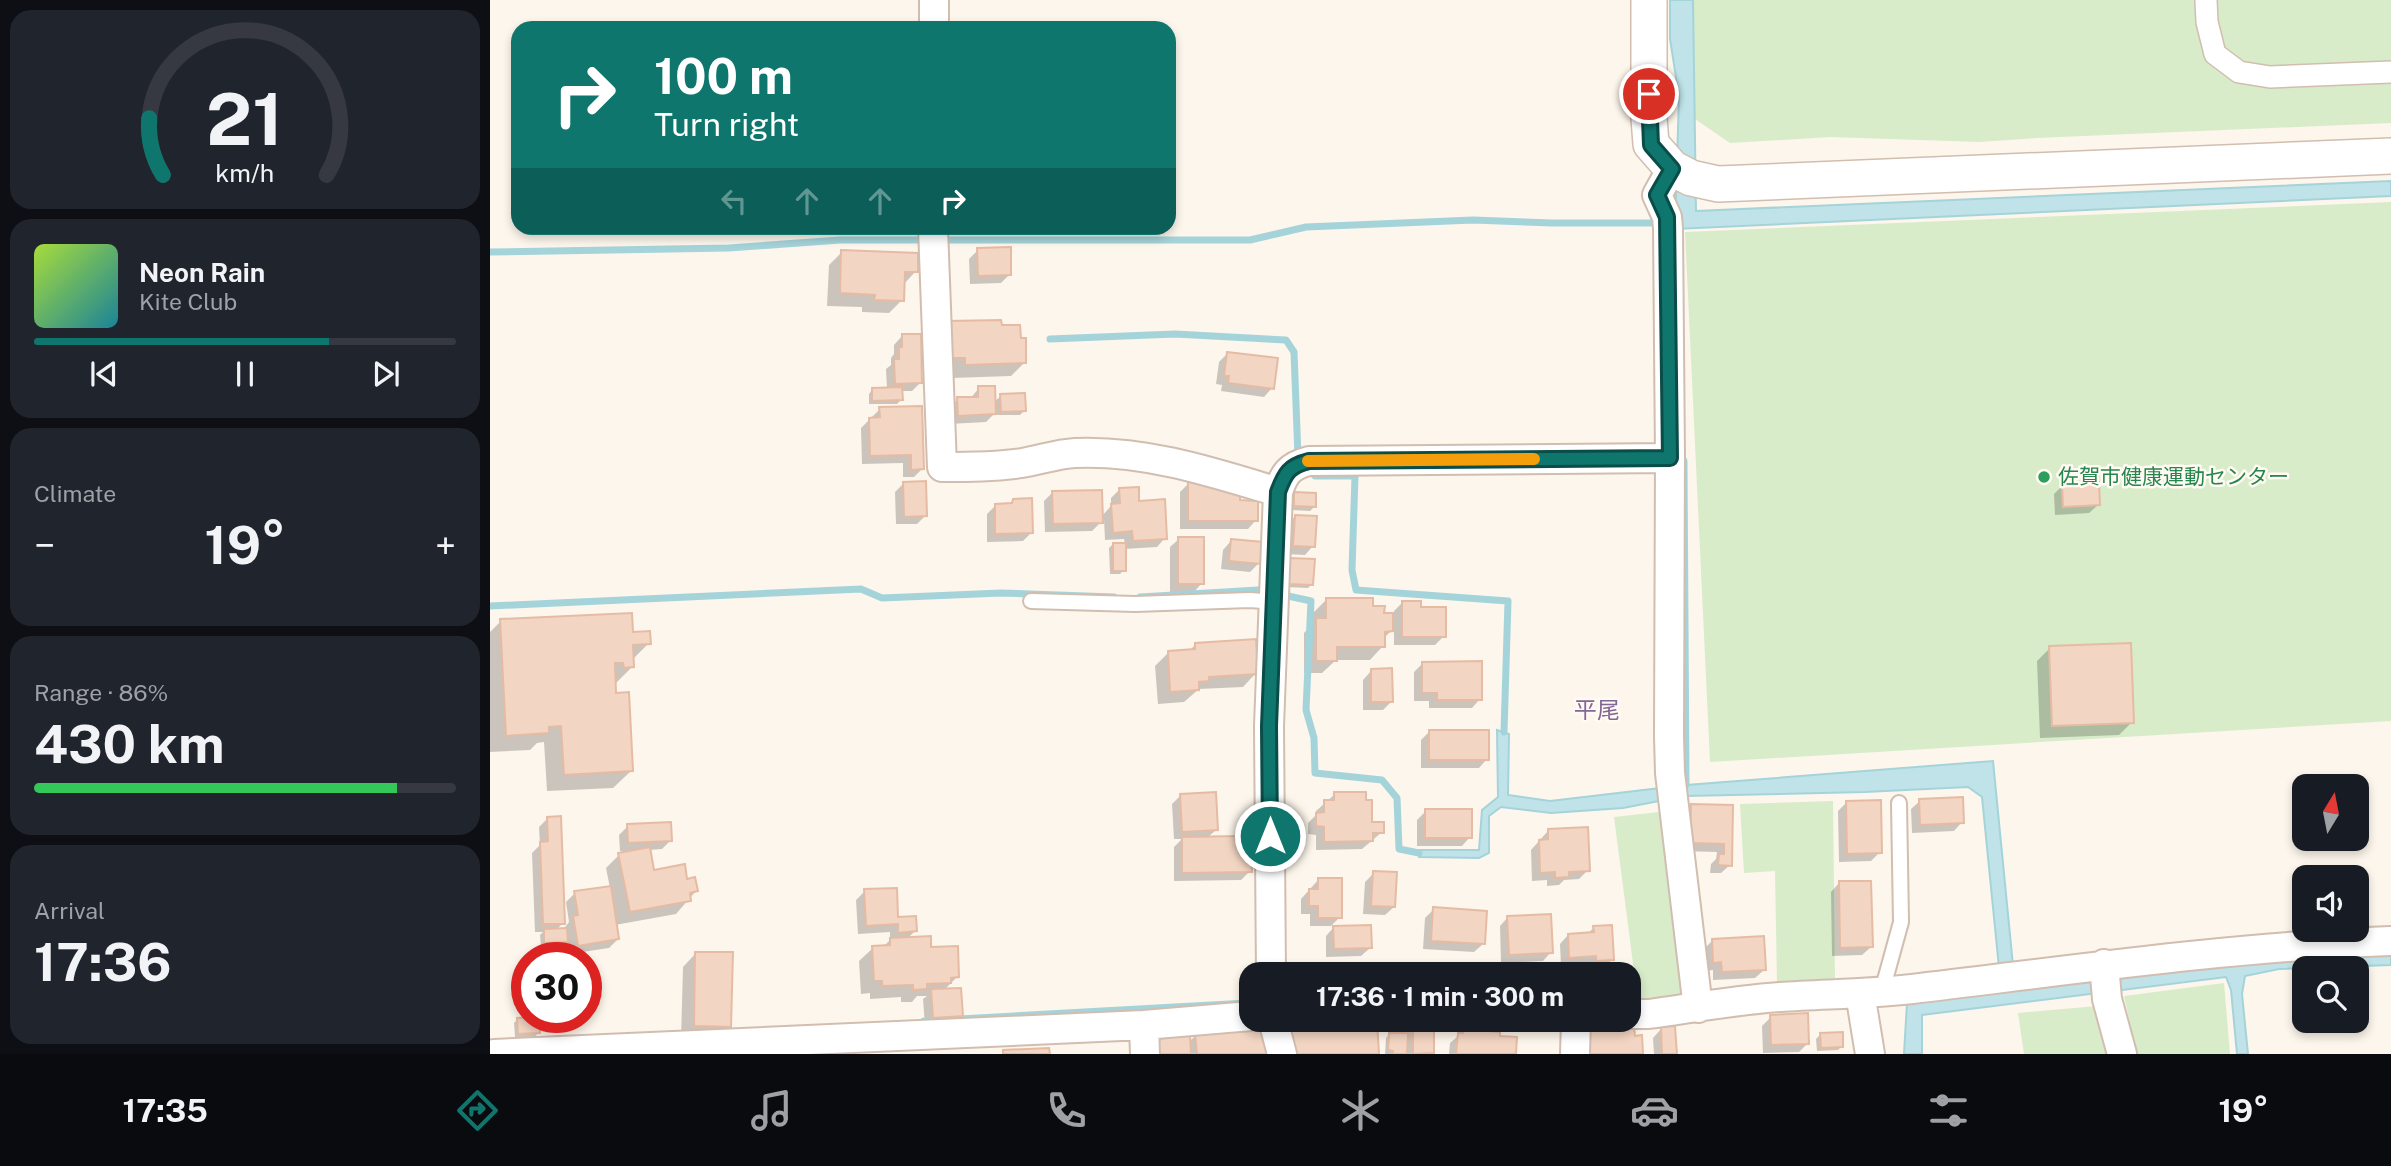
<!DOCTYPE html>
<meta charset="utf-8">
<style>
:root{--surface:#171b24;--page:#20242c;--text:#f1f3f6;--muted:#9ea1a6;--line:#363941;--accent:#0f766e}
body{margin:0;font-family:"Public Sans","Noto Sans JP",sans-serif;background:var(--page);color:var(--text);height:100vh;display:flex;flex-direction:column;font-size:26px;white-space:nowrap}
*{box-sizing:border-box;margin:0}
p{font-size:23px;color:var(--muted)}
.icon{flex:none;width:38px;height:38px;fill:none;stroke:currentColor;stroke-width:2;stroke-linecap:round;stroke-linejoin:round}
.map{position:relative;flex:1;overflow:hidden}
.sheet{display:flex;flex-direction:column;gap:10px;padding:10px;background:#0d0f14;width:490px}
.sheet>*{flex:none}
.banner{position:absolute;left:21px;top:21px;width:665px;height:214px;border-radius:21px;box-shadow:0 4px 10px #0003;background:#0f766e;color:#fff;overflow:hidden}
.needle{width:46px;rotate:10deg}
.controls{position:absolute;left:1802px;top:774px;display:grid;gap:14px}
.controls a{display:grid;place-items:center;width:77px;height:77px;border-radius:14px;background:var(--surface);box-shadow:0 4px 10px #0003;font-size:35px}
.speed{position:absolute;left:21px;top:942px;display:flex;gap:14px;font-size:35px;font-weight:700;text-align:center}
.speed>*{display:grid;place-content:center;width:91px;height:91px;border-radius:50%;background:var(--surface);box-shadow:0 4px 10px #0003;line-height:1}
.speed .limit{border:10px solid #d22;background:#fff;color:#111}
.pin{position:absolute;display:grid;place-items:center;width:60px;height:60px;color:#fff;margin:-30px;border:4px solid #fff;border-radius:50%;box-shadow:0 2px 7px #0007}
.me{position:absolute;width:77px;margin:-38px;rotate:0deg;stroke-linejoin:round;filter:drop-shadow(0 0 5px #0008)}
.turn{display:flex;align-items:center;gap:24px;height:147px;padding:0 28px;font-size:32px}
.turn .icon{width:91px;height:91px;stroke-width:2.5}
.turn b{display:block;font-size:49px;line-height:60px}
.lanes{display:flex;align-items:center;height:66px;padding:0 28px;background:#0003;justify-content:center;gap:35px;direction:ltr}
.lanes .off{opacity:.35}
.big{font-size:52px;font-weight:700;line-height:1.1}
.sheet .card{flex:1;display:flex;flex-direction:column;justify-content:center;gap:10px;min-width:0;padding:0 24px;border-radius:21px;background:var(--page)}
.sheet .dial{align-items:center;gap:0}
.dial svg{height:182px;overflow:visible;fill:none;stroke:var(--line);stroke-width:7;stroke-linecap:round;text-anchor:middle}
.dial text{fill:var(--text);stroke:none}
.song{display:flex;align-items:center;gap:21px}
.cover{width:84px;height:84px;border-radius:10px;background:linear-gradient(135deg,hsl(80 70% 55%),hsl(190 70% 35%))}
.played{height:7px;border-radius:4px;background:linear-gradient(90deg,var(--accent) 70%,var(--line) 70%)}
.keys{display:flex;justify-content:space-around;direction:ltr}
.heat{display:flex;justify-content:space-between;align-items:center;font-size:38px;direction:ltr}
.charge{height:10px;border-radius:5px;background:linear-gradient(90deg,#34c759 86%,var(--line) 0)}
.trip{position:absolute;left:749px;top:962px;width:402px;height:70px;border-radius:21px;background:var(--surface);box-shadow:0 4px 10px #0003;font-weight:700;line-height:70px;text-align:center}
.menu{display:flex;height:112px;justify-content:space-around;align-items:center;background:#090b0e;color:var(--muted)}
.menu .icon{width:49px;height:49px}
.menu .selected{color:var(--accent)}
.menu b{font-size:32px;color:var(--text)}
main{display:flex;flex:1;min-height:0}
.map>svg:first-child{display:block}
.green{fill:#d8ecc9}
.water{fill:#bfe3e8;stroke:#a5d3da;stroke-width:2}
.shadow{fill:#0003}
.lines{fill:none;stroke-linecap:round;stroke-linejoin:round}
.stream{stroke:#a5d3da;stroke-width:7}
.building{fill:#f3d5c3;stroke:#e6bba3;stroke-width:2}
.service-casing{stroke:#d1beb0;stroke-width:18}
.pedestrian-casing{stroke:#d1beb0;stroke-width:24}
.minor-casing{stroke:#d1beb0;stroke-width:32}
.tertiary-casing{stroke:#d1beb0;stroke-width:38}
.service{stroke:#fff;stroke-width:14}
.pedestrian{stroke:#fff;stroke-width:21}
.minor{stroke:#fff;stroke-width:28}
.tertiary{stroke:#fff;stroke-width:35}
.route-casing{stroke:#0a4d48;stroke-width:18}
.route{stroke:#0f766e;stroke-width:12}
.slow{stroke:#f59e0b;stroke-width:12}
.leisure-dot{fill:#2e9e5b;stroke:#fffaf3;stroke-width:2.5}
.labels{text-anchor:middle;stroke-width:5;stroke-linejoin:round;paint-order:stroke}
.leisure-label{font-size:21px;fill:#27864d;stroke:#fffaf3;text-anchor:start}
.neighbourhood-label{font-size:23px;fill:#846695;stroke:#fffaf3}
</style>
<main>
<section class="sheet">
<div class="card dial"><svg viewBox="0 0 100 80">
<path d="M14 69A42 42 0 1 1 86 69"/>
<path d="M14 69A42 42 0 0 1 8 44" stroke="#0f766e"/>
<text x="50" y="56" font-size="32" font-weight="700">21</text>
<text x="50" y="72" font-size="11">km/h</text>
</svg></div>
<div class="card">
<div class="song"><i class="cover"></i><div><b>Neon Rain</b><p>Kite Club</p></div></div>
<div class="played"></div>
<div class="keys"><svg class="icon" aria-label="previous" viewBox="0 0 24 24"><path d="M18 5L8 12l10 7zM5 5v14"/></svg><svg class="icon" aria-label="pause" viewBox="0 0 24 24"><path d="M8 5v14M16 5v14"/></svg><svg class="icon" aria-label="next" viewBox="0 0 24 24"><path d="M6 5l10 7-10 7zM19 5v14"/></svg></div>
</div>
<div class="card"><p>Climate</p>
<div class="heat"><a>−</a><b class="big">19°</b><a>+</a></div>
</div>
<div class="card"><p>Range · 86%</p><b class="big">430 km</b><div class="charge"></div></div>
<div class="card"><p>Arrival</p><b class="big">17:36</b></div>
</section>
<div class="map">
<svg width="1901" height="1054" viewBox="0 0 1901 1054">
<rect width="100%" height="100%" fill="#fdf6ec"/>
<path class="green" d="M1203 0H1901V123L1547 138 1489 142 1341 137 1240 143 1205 119Z
M1901 202V721L1220 762 1195 232Z
M1343 801 1345 979 1287 984 1285 871 1254 873 1250 804Z
M1178 811 1201 995 1148 1002 1124 817Z
M1734 983 1740 1054H1647L1634 996Z
M1607 1006 1619 1054H1534L1528 1013Z"/>
<path class="water" d="M1180 0H1203L1206 211 1901 181V196L1185 229 1189 96 1180 39Z
M1007 730 1019 734 1018 795 1060 801 1196 785 1503 761 1525 986 1901 949V965L1789 969 1755 976 1752 994 1758 1054H1747L1741 990 1736 977 1432 1015V1054H1414L1417 1003 1511 988 1492 797 1478 787 1375 792 1195 796 1133 808 1061 813 1011 807 999 816V853L989 858 929 857V850H989L992 810 1008 797Z"/>
<path class="shadow" d="M488 250 520 274 511 283 480 284 479 259Z
M352 252 426 271 413 285 412 300 399 313 372 312V307L337 306 339 265Z
M510 327 535 362 521 376 462 378 444 336Z
M412 336 431 382 422 391H411V400L407 404H379V394L382 390 397 389 396 369 401 365V358L404 354V345Z
M737 354 782 388 774 397 731 391 732 385 726 384 729 362Z
M489 388 504 402 511 396 534 411 530 415H507V411L496 422 459 424V408L468 399H480Z
M390 409 433 468 424 477H413V463L372 464 371 428Z
M414 483 436 515 427 524H406L405 492Z
M699 483 734 494 749 502 766 520 758 529H690V492Z
M1573 485 1608 505 1599 513 1565 515 1564 494Z
M630 489 648 502 675 538 667 547 634 549V570L630 574H620L619 548 623 544 635 545 634 539 615 540 614 519 602 531 555 532 554 501 562 493 611 517 621 506V498Z
M805 493 824 507 820 511 801 510V497Z
M523 501 542 532 533 541 497 542V514L505 506 519 505Z
M805 516 823 546 815 555 795 554 797 525Z
M689 539 712 583 704 592H680V547Z
M741 541 769 563 760 572 731 569 733 550Z
M800 560 822 584 818 588 795 587Z
M836 600 882 608 893 615 904 614V611L912 603 929 609 954 636 945 645H904V628L893 639V646L880 660H846L832 673H814V633L823 623V613Z
M11 621 141 634 159 643 142 660V667L124 685 141 771 123 788 57 791 54 742 47 743 40 750 0 752V632Z
M705 645 766 673 753 687 709 689 694 702 668 704 665 666 679 652 699 651Z
M1560 648 1642 722 1629 735 1550 738 1547 661Z
M933 663 990 699 982 708H939V701H924V672Z
M881 671 902 701 893 710H873V680Z
M939 732 997 759 989 768H931V740Z
M845 794 892 832 872 849 826 850V835L818 834V823L826 815V811Z
M691 795 726 830 717 838 746 849 760 871 751 880 684 881V847L692 839H684L682 804Z
M1430 801 1472 822 1464 831 1422 833 1421 809Z
M1357 802 1390 852 1381 861 1349 862 1348 811Z
M1202 806 1242 807 1240 865 1231 873H1220L1221 864 1226 859 1227 852 1192 851 1193 814Z
M936 811 980 837 972 846H927V820Z
M58 818 73 923 66 930H76L75 927 79 922 76 902 85 893 120 888 116 868 133 851H130L129 835 138 826 180 841 172 849 159 850 163 872 196 881 206 891 186 914 125 925 128 939 119 948 79 954 77 940 72 945 51 946 50 935 53 932H45L42 853 50 845 49 827Z
M1058 831 1098 870 1089 879 1074 880 1069 885 1057 886V880L1042 881 1041 850Z
M884 873 904 907 895 915 873 914 875 882Z
M829 879 850 917 841 926H820V914H811V899Z
M1349 883 1381 947 1372 955 1342 956 1341 892Z
M375 891 406 919 425 931 417 939 440 949 467 977 454 990 471 1016 462 1024 435 1026 433 999 437 996H427L422 1002H411V997L380 999V993L371 994 369 961 383 948 393 947 400 940V932L368 934 366 900Z
M944 909 993 944 984 952 933 949 935 918Z
M1018 917 1061 952 1053 961 1011 963 1010 926Z
M844 927 880 948 871 956 836 957V936Z
M1104 927 1122 959 1113 968 1098 969 1097 964 1071 966 1070 944 1078 935H1097Z
M1223 940 1274 970 1265 978 1223 980V970L1215 971 1214 949Z
M206 953 239 1027 226 1040 191 1039 193 967Z
M1281 1017 1318 1043 1309 1052 1273 1053 1272 1026Z
M28 1019 48 1033 45 1037H25L24 1023Z
M924 1020 942 1021V1054H895L896 1038 900 1034 915 1035V1029Z
M1171 1029 1185 1054H1164L1163 1038Z
M974 1031 1024 1054H959L960 1043Z
M706 1035 778 1054H659L699 1042Z
M1330 1035 1352 1046 1348 1050 1327 1051 1326 1039Z"/>
<g class="lines">
<path class="stream" d="M448 240H760L816 227 983 220 1062 223H1173
M0 252 239 248 350 240H437
M560 339 685 334 796 340 804 352 808 457
M1194 461 1196 785
M818 469 825 476H865L862 570 866 590 1018 601 1014 732
M789 594 821 601 816 710 824 738 825 773 892 780 907 798 909 849 929 853
M650 597 768 590 777 592
M0 606 371 589 392 598 511 593 624 597
M434 1021 757 1003"/>
</g>
<path class="building" d="M521 247V275L488 276 487 248Z
M351 250 428 253V272H415L414 301 384 300 385 295 350 293Z
M511 320 512 325H530L531 338H536V363L475 365V358H458L457 321Z
M412 334H431L432 383 405 384 404 359H409V347H412Z
M737 352 788 358 784 389 738 383 739 376H734Z
M488 386H505L506 414 468 416 467 397H488Z
M412 387 413 400 382 401V388Z
M535 393 536 411 511 412 510 394Z
M432 406 434 469 421 470V455L380 456 379 418 390 417 389 407Z
M436 481 437 516 414 517 413 482Z
M698 481H715V486L736 487V492L750 493V500L768 501V521H698Z
M1609 482 1610 505 1573 507 1572 484Z
M649 487V501L675 499 677 539 643 541 642 531 623 533 621 504 630 503 629 488Z
M612 490 613 523 563 524 562 491Z
M804 492 826 493V507L804 506Z
M542 498 543 533 505 534V504L522 503 523 499Z
M805 515 827 516 825 547 803 546Z
M688 537H714V584H688Z
M741 539 773 542 771 564 739 561Z
M623 543H636V571H623Z
M799 558 825 559 823 585 798 584Z
M836 598H883V606H895L894 613H903V631L895 632V647H847V661H826V618H836Z
M912 601H931V607H956V637H912Z
M142 613 143 632 160 631 161 644 143 645 144 667 134 668 133 663H125L126 693 139 692 143 771 74 775 71 726 59 727V733L16 736 10 619Z
M766 639 768 674 719 677V681L709 682V690L680 692 678 651 705 649V643Z
M1641 643 1644 723 1562 726 1559 646Z
M992 661V700H947V693H932V662Z
M902 668 903 702H881V669Z
M939 730H999V760H939Z
M726 792 728 830 692 832 690 794Z
M844 792H876V800H882V822H894V833H883V841L834 842V827L826 826V813L834 812V800H844Z
M1473 797 1474 823 1430 825 1429 799Z
M1391 800 1392 853 1357 854 1356 801Z
M1201 804 1243 805 1242 866 1228 865 1229 854H1234V844L1200 843Z
M935 809H982V838H935Z
M71 816 75 924H53L50 842 58 841 57 817Z
M181 822 182 841 138 843 137 824Z
M1098 827 1100 871 1079 872V877L1065 878V872L1050 873 1049 840 1058 839V829Z
M748 836V847H761L762 872 692 873V837Z
M160 847 164 870 195 864 197 879 205 877 208 891 200 893 201 901 140 912 128 853Z
M883 871 907 872 905 907 881 906Z
M828 878H852V918H828V906H819V889H828Z
M1349 881H1381L1383 947 1350 948Z
M121 886 129 939 88 946 83 916 88 915 84 891Z
M407 888 408 917 426 916 427 931 408 933V924L376 926 374 889Z
M943 907 997 911 995 944 941 941Z
M1061 914 1063 953 1019 955 1017 916Z
M881 925 882 948 844 949 843 926Z
M1122 925 1124 960 1106 961V956L1079 958 1078 934 1104 932 1103 926Z
M77 928 78 942 54 943V929Z
M441 936V947L468 946 469 977 461 978V983L437 984V989L423 990V985L392 986V981H384L382 946 400 945V938Z
M1274 936 1276 970 1232 972 1231 962 1223 963 1222 939Z
M205 952H243L241 1027 204 1026Z
M862 966V975H840V968Z
M901 968 902 975H863V970Z
M96 984H105L106 1007H96Z
M471 988 473 1016 443 1018 441 989Z
M1318 1013 1319 1044 1281 1045 1280 1015Z
M45 1017V1023H50V1033L28 1034 27 1018Z
M887 1020 889 1054H800L799 1026Z
M923 1020H944V1053L923 1054Z
M1185 1026 1187 1054H1172L1171 1027Z
M777 1027 780 1054H707L705 1033Z
M1144 1027 1145 1036 1152 1035 1153 1054H1098L1096 1029Z
M973 1029 1010 1032V1036L1027 1037 1026 1054H966L968 1033H973Z
M1353 1032V1047L1331 1048 1330 1033Z
M899 1033H918L917 1054H903V1051L898 1050Z
M700 1035 701 1054H662V1048L673 1037Z
M559 1048 560 1054H513V1050Z"/>
<g class="lines">
<g class="service-casing">
<path id="service" d="M541 601 645 604 760 600 784 602
M1392 991 1411 922 1409 803"/>
</g>
<g class="pedestrian-casing">
<path id="pedestrian" d="M1716 0 1717 22 1725 54 1749 72 1780 77 1901 72"/>
</g>
<g class="minor-casing">
<path id="minor" d="M444 28V0
M1182 168 1167 195 1177 217 1178 228 1180 458 1179 736 1180 773 1208 1008
M443 228 452 467C479 467 505 467 532 463 550 460 567 454 585 453 655 450 722 472 788 492L779 726 781 975
M788 492C794 474 799 466 819 461L1180 458
M1614 964 1617 999 1632 1054
M1370 993 1380 1054
M1139 1014H1159C1202 1008 1246 1000 1290 997 1334 994 1378 994 1422 989 1582 970 1740 947 1901 941
M783 1020 792 1054
M654 1025 655 1054
M4 1054 654 1025 761 1016
M1085 1054 1086 1020"/>
</g>
<g class="tertiary-casing">
<path id="tertiary" d="M1159 0V118L1161 144 1182 168 1201 178 1228 184 1901 156"/>
</g>
<use href="#service" class="service"/>
<use href="#pedestrian" class="pedestrian"/>
<use href="#minor" class="minor"/>
<use href="#tertiary" class="tertiary"/>
</g>
<g class="lines">
<g class="route-casing">
<path id="route" d="M780 836 779 726 788 492C795 473 799 466 819 461L1180 458 1177 217 1167 195 1182 169 1161 145 1159 94"/>
</g>
<use href="#route" class="route"/>
<path class="slow" d="M818 461 1044 459"/>
</g>
<circle class="leisure-dot" cx="1554" cy="477" r="7"/>
<g class="labels">
<g class="leisure-label">
<text x="1568" y="484">佐賀市健康運動センター</text>
</g>
<g class="neighbourhood-label">
<text x="1107" y="718">平尾</text>
</g>
</g>
</svg>
<div class="controls">
<a><svg class="needle" viewBox="-14 -14 28 28"><path d="M0-13l5 13h-10z" fill="#e53935"/><path d="M0 13l5-13h-10z" fill="#9ea1a6"/></svg></a>
<a><svg class="icon" aria-label="sound" viewBox="0 0 24 24"><path d="M4 9h4l5-4v14l-5-4H4zM17 9q2 3 0 6"/></svg></a>
<a><svg class="icon" aria-label="search" viewBox="0 0 24 24"><circle cx="10" cy="10" r="6"/><path d="M15 15l6 6"/></svg></a>
</div>
<div class="speed"><div class="limit">30</div></div>
<div class="pin" style="left:1159px;top:94px;background:#d93025"><svg class="icon" aria-label="arrive" viewBox="0 0 24 24"><path d="M6 21V4h12l-3 4 3 4H6"/></svg></div>
<svg class="me" style="left:780px;top:836px" viewBox="-20 -20 40 40"><circle r="17" fill="#0f766e" stroke="#fff" stroke-width="3"/><path d="M0-11L8 9 0 5-8 9z" fill="#fff"/></svg>
<div class="trip">17:36 · 1 min · 300 m</div>
<div class="banner">
<div class="turn"><svg class="icon" aria-label="right" viewBox="0 0 24 24"><path d="M7 20v-9h11M14 6l5 5-5 5"/></svg><div><b>100 m</b>Turn right</div></div>
<div class="lanes"><svg class="icon off" aria-label="left" viewBox="0 0 24 24"><path d="M17 20v-9H6M10 6l-5 5 5 5"/></svg><svg class="icon off" aria-label="ahead" viewBox="0 0 24 24"><path d="M12 20V5M6 11l6-6 6 6"/></svg><svg class="icon off" aria-label="ahead" viewBox="0 0 24 24"><path d="M12 20V5M6 11l6-6 6 6"/></svg><svg class="icon" aria-label="right" viewBox="0 0 24 24"><path d="M7 20v-9h11M14 6l5 5-5 5"/></svg></div>
</div>
</div>
</main>
<nav class="menu">
<b>17:35</b>
<svg class="icon selected" aria-label="directions" viewBox="0 0 24 24"><path d="M12 3l9 9-9 9-9-9zM9 14v-3h6M13 9l2 2-2 2"/></svg>
<svg class="icon" aria-label="music" viewBox="0 0 24 24"><path d="M9 18V5l10-2v13"/><circle cx="6" cy="18" r="3"/><circle cx="16" cy="16" r="3"/></svg>
<svg class="icon" aria-label="phone" viewBox="0 0 24 24"><path d="M5 4h4l2 5-3 2q2 4 5 5l2-3 5 2v4C11 20 4 13 5 4z"/></svg>
<svg class="icon" aria-label="climate" viewBox="0 0 24 24"><path d="M12 3v18M4 7l16 10M4 17L20 7"/></svg>
<svg class="icon" aria-label="car" viewBox="0 0 24 24"><path d="M5 17H2v-5l4-1 3-4h7l3 4 3 1v5h-3M9 17h6M6 11h13"/><circle cx="7" cy="17" r="2"/><circle cx="17" cy="17" r="2"/></svg>
<svg class="icon" aria-label="filters" viewBox="0 0 24 24"><path d="M4 7h16M4 17h16"/><circle cx="9" cy="7" r="2"/><circle cx="15" cy="17" r="2"/></svg>
<b>19°</b>
</nav>
